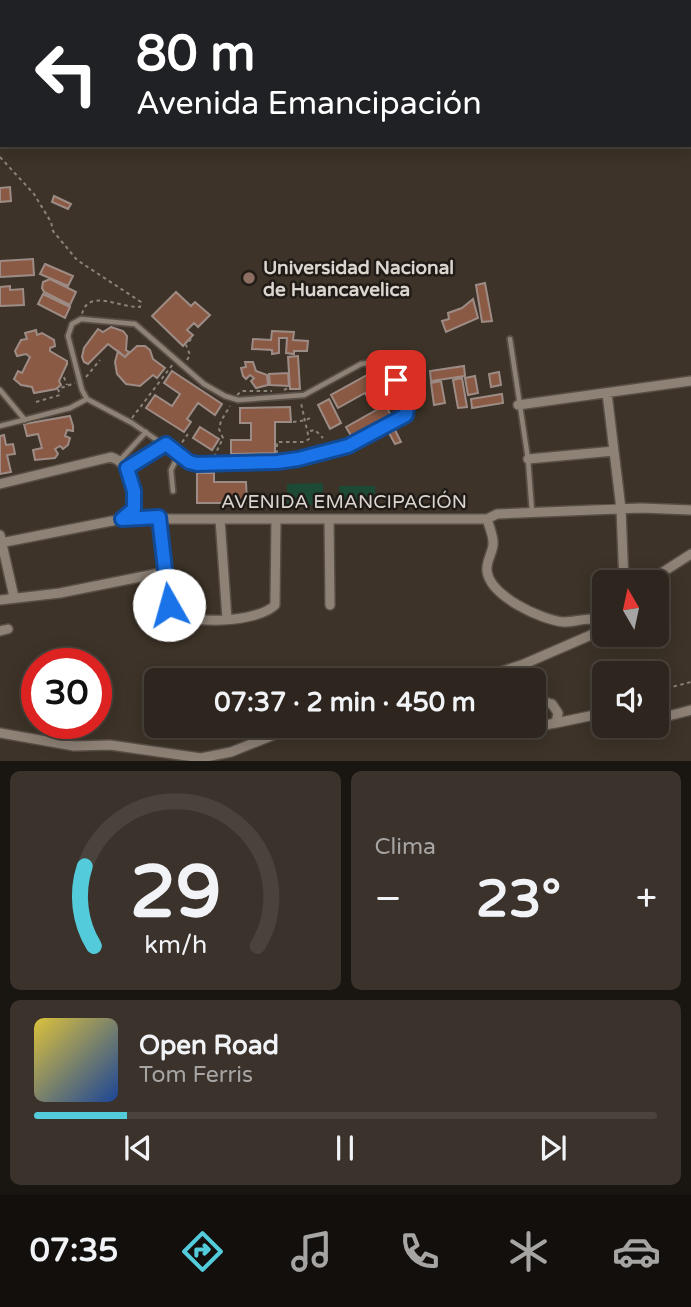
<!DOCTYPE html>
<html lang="es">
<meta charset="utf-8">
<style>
:root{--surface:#2e261e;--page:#3a322b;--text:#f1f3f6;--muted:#a7a5a4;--line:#49433c;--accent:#53cbdb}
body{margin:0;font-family:"Varela Round",sans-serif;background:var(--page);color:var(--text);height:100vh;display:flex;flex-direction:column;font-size:26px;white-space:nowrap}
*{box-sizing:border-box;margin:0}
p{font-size:23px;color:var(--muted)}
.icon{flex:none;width:38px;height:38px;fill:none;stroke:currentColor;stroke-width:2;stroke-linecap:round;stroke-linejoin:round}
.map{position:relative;height:761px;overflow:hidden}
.side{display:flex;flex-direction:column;gap:10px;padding:10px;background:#191510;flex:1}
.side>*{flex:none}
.hud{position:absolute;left:0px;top:0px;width:691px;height:147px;box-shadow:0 4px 18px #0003,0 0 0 2px var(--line);background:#202124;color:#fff;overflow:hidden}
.needle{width:46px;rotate:351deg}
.buttons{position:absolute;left:592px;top:570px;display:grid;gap:14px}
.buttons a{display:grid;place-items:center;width:77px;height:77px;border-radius:10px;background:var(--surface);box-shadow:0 4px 18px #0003,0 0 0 2px var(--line);font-size:35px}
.speed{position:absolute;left:21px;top:648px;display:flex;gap:14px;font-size:35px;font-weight:700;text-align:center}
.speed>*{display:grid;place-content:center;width:91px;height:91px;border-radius:50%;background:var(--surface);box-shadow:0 4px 18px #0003,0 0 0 2px var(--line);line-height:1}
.speed .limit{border:10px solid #d22;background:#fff;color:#111}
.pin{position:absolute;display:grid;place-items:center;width:60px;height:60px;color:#fff;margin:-30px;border-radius:14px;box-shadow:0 4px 10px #0006}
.me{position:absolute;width:77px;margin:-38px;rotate:353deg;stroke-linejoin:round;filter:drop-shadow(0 0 5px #0008)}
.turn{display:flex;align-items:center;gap:24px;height:147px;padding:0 21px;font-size:32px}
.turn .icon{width:91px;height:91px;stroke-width:2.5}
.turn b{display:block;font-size:49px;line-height:60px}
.big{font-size:52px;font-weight:700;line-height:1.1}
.side .card{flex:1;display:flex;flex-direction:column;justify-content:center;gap:10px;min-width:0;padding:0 24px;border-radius:10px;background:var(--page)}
.side .dial{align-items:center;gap:0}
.dial svg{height:182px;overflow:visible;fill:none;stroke:var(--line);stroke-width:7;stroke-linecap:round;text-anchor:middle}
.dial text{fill:var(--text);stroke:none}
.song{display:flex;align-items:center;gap:21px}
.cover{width:84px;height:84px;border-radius:10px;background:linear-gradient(135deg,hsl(50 70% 55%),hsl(220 70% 35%))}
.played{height:7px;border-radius:4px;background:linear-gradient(90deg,var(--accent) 15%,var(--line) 15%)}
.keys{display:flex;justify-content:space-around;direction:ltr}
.heat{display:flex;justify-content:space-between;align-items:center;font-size:38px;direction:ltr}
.side .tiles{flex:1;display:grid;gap:10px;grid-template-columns:1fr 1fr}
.card:last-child{grid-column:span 2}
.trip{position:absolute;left:144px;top:668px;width:402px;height:70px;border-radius:10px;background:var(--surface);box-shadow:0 4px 18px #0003,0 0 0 2px var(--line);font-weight:700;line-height:70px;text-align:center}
.menu{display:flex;height:112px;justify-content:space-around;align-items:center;background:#120f0c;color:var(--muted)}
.menu .icon{width:49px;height:49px}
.menu .current{color:var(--accent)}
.menu b{font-size:32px;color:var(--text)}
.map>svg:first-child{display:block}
.green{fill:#1c4a34}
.building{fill:#8b5a45;stroke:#9d8c85;stroke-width:2}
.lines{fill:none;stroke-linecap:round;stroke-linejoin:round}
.lane-casing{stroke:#574e46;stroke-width:8}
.street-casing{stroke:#574e46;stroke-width:12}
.path{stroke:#8b8279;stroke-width:2;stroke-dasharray:3.5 3.5;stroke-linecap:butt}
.lane{stroke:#8e8276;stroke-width:4.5}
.street{stroke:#8e8276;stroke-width:9}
.route-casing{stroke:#114b97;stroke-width:18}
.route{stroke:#1a73e8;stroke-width:12}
.education-dot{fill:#8d6e63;stroke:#201b17;stroke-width:2.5}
.labels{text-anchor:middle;stroke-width:5;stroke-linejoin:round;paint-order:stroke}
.poi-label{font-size:19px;font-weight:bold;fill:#dbd5ce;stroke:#201b17;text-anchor:start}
.street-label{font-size:19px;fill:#dbd5ce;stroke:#201b17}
</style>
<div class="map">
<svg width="691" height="761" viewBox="0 0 691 761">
<rect width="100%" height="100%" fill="#3d3328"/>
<path class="green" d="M323 483V505H287V484Z
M339 486H375V507H339Z"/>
<path class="building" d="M10 187 11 201 0 202V188Z
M54 196 71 204 68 209 52 202Z
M33 259 34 275 0 277V261Z
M45 264 73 276 68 286 40 274Z
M50 279 76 292 70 305 44 292 42 288 43 282Z
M485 283 492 321 482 322 476 285Z
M10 286V290L23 289 24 305 0 306V287Z
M176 292 191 306 195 302 210 315 198 327 194 323 187 330 193 335 183 346 152 316Z
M43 294 70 307 65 318 38 304Z
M473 299 478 318 446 332 442 321 449 319 448 313 462 308Z
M111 327 123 331 127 336 126 350 129 352 125 357 108 344 88 364 84 362 82 357 84 348 98 329 103 332Z
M36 330 37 335 42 333 54 340 55 346 50 348V351L67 361V364L59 381 61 385 56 389 34 393 32 387 21 385 14 379 18 371 22 373 30 357 26 354 17 356 15 351 21 340 27 339 25 333Z
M272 331 294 332 293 340 308 341 307 351H294V354L286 353 287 338H279V353L272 354V350L252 349 253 339 271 340Z
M137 346H145L150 350 153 359 165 368 157 378 153 375 140 386 126 384 117 374 115 362 118 351 125 357Z
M298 356 300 389H290L288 357Z
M245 362H253L256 371 267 375 268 385 256 388 251 381 254 378 250 375 246 379 243 376 241 368 246 367Z
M464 366 465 376 431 381 430 371Z
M172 371 222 404 215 415 198 403 187 419 191 422 184 432 146 408 155 395 172 406 180 394 164 383Z
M499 372 501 385 491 387 489 374Z
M288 373 289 386 270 385 269 374Z
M367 375 371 376 386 401 374 408 365 393 338 408 331 395Z
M475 376 478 393 468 395 465 378Z
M462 378 467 407 458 408 453 380Z
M441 381 445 403 434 405 431 383Z
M502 394 503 403 472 408 471 399Z
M329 399 341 423 330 429 318 405Z
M385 405 392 417 353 439 346 427Z
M290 407 291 422H275V453L231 454V440H251V423H240V408Z
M70 416 73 426V431L67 430 65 436 70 438 68 445 63 449 60 446 55 449 58 454 55 458 35 460 33 450 42 448 38 434 27 436 24 424Z
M200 427 219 439 212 450 193 438Z
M395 430 401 442 395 444 389 433Z
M4 435 6 445 13 444 15 454 7 455 11 472 0 474V436Z
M197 473H214V482H246L247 503H197Z"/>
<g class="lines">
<g class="lane-casing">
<path id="lane" d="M81 319 135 324 204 384 225 396 238 400 304 395 361 364C368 363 375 362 381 366 395 374 421 404 403 418 396 424 386 427 379 431 321 463 261 463 197 464L189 462 132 423 87 399 82 390 68 336 72 324Z
M510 339 528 459 532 512
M0 390 25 420
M0 426 70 408 87 399
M120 460 146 432
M127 468 166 444
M173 491 171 470 179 454"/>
</g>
<g class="street-casing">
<path id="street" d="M607 393 621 509 624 583
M518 405 691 381
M528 459 614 451
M0 484 111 457C132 464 136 489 134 509L123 518
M159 517 171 609C186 627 259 622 275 605L276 519
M220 519 227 619
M329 519 330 605
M487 519C489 527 494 536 493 545 492 554 486 561 487 571 490 596 541 620 564 622 573 622 582 619 591 619L597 623V630L591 635 524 664 488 676 489 681
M0 535 14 597
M0 543 122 519H487L497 514 641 508 691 510
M663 572 691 554
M0 600 60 593 165 572
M0 631 8 629
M656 697H657
M656 712 668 716 691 710
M556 723 604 713
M472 726C495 741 531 727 556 723L558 713 552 704 534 699
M0 733 74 746 110 745 201 758 231 752 296 726"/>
</g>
<path class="path" d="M0 157 34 194 51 222 53 231 77 260 141 302 140 307C120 308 88 288 82 314
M187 360 190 355 186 345 192 338
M64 377 67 385
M86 377 100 360
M284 390 290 387
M237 395 242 391H272
M36 402 60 395 58 389 75 383
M132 418 173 364
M293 422 306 420 312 417
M310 431 315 430 323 438
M178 448 188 434
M277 454V442H304L309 439 301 403
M214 457 223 438 219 429 221 421 230 406
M660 690 691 682"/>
<use href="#lane" class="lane"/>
<use href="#street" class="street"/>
</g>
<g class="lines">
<g class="route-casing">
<path id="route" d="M169 605 159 517 122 519 134 509V491L127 468 166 444 189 462 197 464 277 462 298 459 348 446 406 415 408 400 396 380"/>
</g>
<use href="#route" class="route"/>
</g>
<circle class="education-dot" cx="249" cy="278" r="7"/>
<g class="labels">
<g class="poi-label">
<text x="263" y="274">Universidad Nacional<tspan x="263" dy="22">de Huancavelica</tspan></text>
</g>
<g class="street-label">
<text x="344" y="508">AVENIDA EMANCIPACIÓN</text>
</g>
</g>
</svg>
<div class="buttons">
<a><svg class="needle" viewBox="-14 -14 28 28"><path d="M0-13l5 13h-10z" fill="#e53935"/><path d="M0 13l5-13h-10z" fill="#a7a5a4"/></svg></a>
<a><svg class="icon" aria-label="sound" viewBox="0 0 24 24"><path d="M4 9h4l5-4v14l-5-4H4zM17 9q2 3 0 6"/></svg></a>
</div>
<div class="speed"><div class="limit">30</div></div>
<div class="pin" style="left:396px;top:380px;background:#d93025"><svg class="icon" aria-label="arrive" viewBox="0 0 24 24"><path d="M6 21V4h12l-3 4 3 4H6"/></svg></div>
<svg class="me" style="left:169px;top:605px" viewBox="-20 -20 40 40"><circle r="19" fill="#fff"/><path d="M0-13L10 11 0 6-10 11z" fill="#1a73e8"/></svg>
<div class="trip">07:37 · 2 min · 450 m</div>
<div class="hud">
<div class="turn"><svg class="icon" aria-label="left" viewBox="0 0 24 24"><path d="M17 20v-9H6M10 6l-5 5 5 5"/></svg><div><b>80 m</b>Avenida Emancipación</div></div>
</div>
</div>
<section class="side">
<div class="tiles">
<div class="card dial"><svg viewBox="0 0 100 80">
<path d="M14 69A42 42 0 1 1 86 69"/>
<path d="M14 69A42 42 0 0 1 10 34" stroke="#53cbdb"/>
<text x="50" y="56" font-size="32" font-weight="700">29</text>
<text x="50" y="72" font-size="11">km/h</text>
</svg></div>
<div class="card"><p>Clima</p>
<div class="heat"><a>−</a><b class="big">23°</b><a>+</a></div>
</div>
<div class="card">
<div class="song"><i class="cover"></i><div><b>Open Road</b><p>Tom Ferris</p></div></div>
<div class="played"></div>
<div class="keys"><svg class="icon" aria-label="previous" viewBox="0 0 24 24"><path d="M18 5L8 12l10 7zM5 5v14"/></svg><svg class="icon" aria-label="pause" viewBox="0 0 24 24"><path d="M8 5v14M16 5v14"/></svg><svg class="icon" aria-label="next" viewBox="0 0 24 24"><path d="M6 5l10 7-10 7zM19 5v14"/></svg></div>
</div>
</div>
</section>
<nav class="menu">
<b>07:35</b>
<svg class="icon current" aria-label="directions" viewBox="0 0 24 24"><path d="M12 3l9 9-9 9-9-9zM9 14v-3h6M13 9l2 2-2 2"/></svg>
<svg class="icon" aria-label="music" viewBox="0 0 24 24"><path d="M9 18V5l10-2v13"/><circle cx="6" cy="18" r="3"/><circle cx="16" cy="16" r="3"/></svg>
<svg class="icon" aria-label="phone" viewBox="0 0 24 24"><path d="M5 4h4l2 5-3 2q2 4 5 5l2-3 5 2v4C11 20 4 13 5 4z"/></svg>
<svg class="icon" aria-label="climate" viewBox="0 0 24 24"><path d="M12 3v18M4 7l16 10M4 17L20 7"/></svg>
<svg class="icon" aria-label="car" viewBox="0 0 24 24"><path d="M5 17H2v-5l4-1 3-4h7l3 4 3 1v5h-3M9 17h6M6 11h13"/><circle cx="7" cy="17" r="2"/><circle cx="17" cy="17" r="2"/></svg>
</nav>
